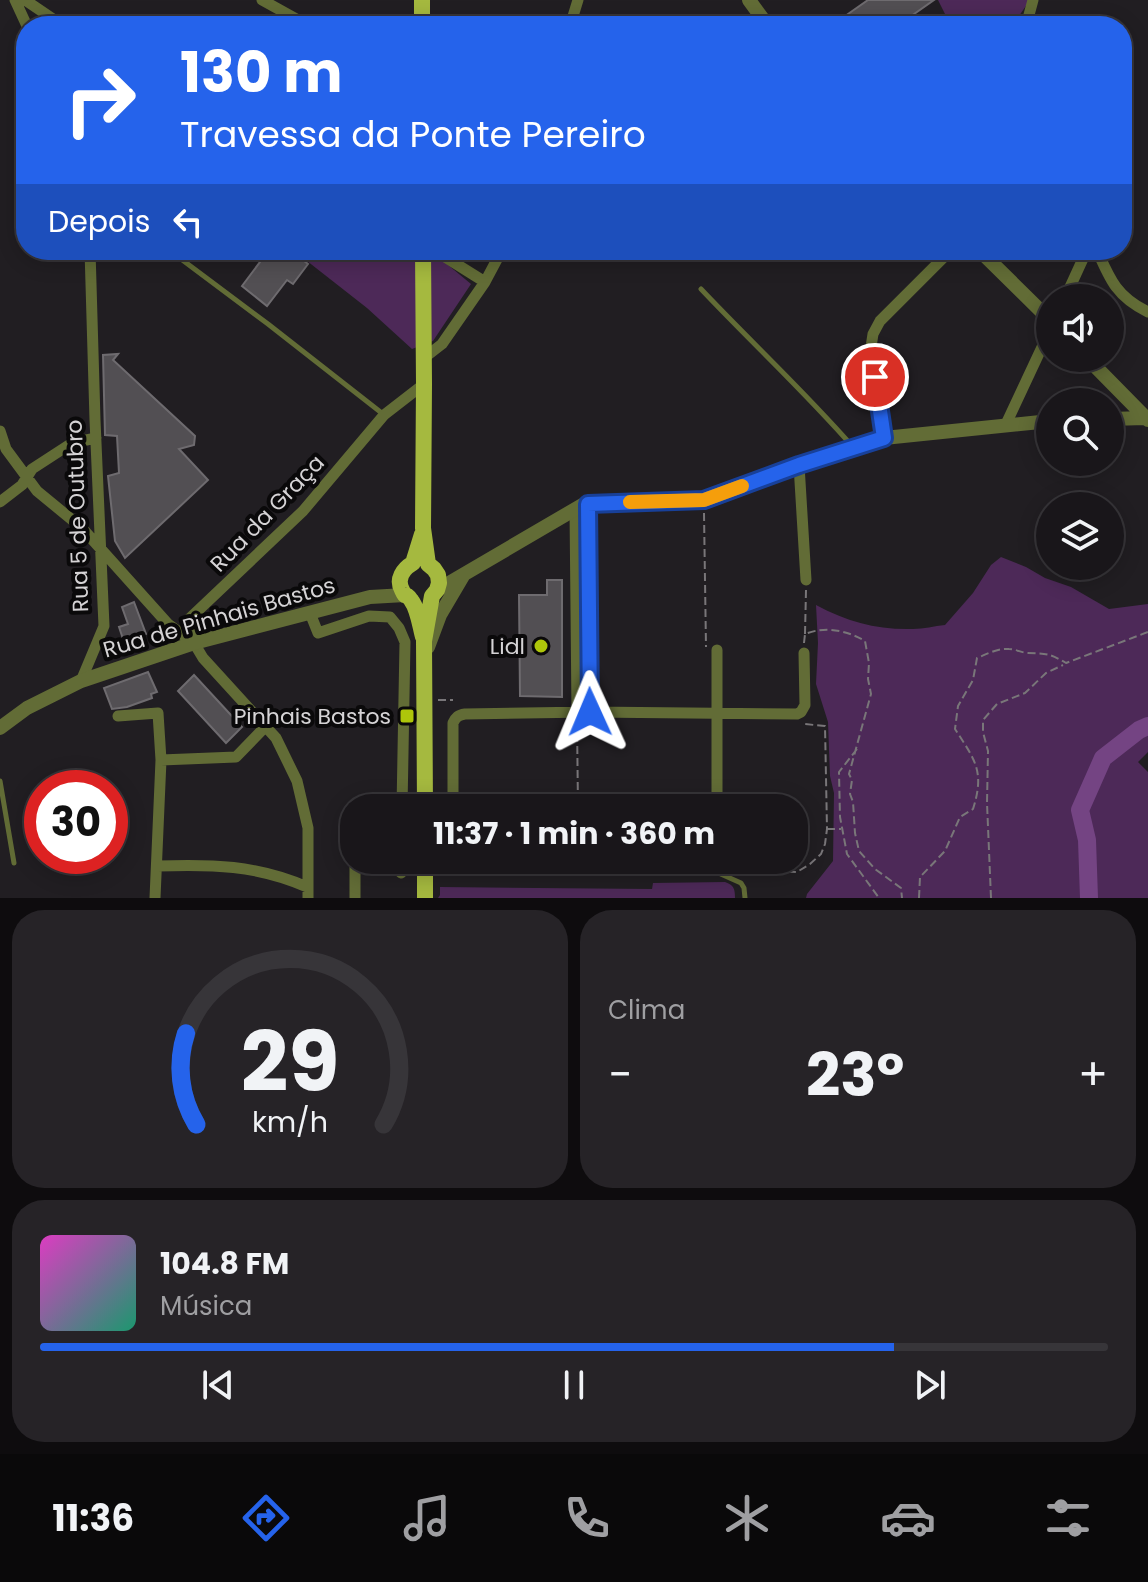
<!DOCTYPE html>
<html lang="pt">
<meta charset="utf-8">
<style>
:root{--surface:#19161a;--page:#262327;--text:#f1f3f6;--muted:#9f9fa2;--line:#373539;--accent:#2563eb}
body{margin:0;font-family:Poppins,sans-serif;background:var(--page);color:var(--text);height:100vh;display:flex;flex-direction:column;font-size:30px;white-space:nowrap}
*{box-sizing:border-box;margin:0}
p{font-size:26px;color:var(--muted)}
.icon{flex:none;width:44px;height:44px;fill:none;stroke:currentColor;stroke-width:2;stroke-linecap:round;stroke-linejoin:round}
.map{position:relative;height:898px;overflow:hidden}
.drawer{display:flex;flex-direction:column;gap:12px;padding:12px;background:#0e0c0e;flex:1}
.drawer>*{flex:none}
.guide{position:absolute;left:16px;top:16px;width:1116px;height:244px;border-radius:32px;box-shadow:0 4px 20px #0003,0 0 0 2px var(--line);background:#2563eb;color:#fff;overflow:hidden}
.controls{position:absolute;left:1036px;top:284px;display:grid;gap:16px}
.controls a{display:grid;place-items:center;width:88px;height:88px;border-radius:50%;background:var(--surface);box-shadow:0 4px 20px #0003,0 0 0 2px var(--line);font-size:40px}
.speed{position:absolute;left:24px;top:770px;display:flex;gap:16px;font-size:40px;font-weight:700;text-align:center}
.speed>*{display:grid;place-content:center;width:104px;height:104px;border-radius:50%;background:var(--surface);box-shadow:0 4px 20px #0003,0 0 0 2px var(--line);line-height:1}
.speed .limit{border:12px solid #d22;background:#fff;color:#111}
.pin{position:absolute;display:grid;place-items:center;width:68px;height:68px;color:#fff;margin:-34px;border:4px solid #fff;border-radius:50%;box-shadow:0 2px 8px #0007}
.me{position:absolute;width:88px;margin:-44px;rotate:359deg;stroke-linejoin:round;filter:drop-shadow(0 0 6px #0008)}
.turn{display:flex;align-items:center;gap:28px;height:168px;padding:0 32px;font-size:36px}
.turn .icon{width:104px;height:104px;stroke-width:2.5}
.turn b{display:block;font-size:56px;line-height:68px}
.then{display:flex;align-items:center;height:76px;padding:0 32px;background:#0003;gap:16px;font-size:30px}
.big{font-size:60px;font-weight:700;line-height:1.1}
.drawer .widget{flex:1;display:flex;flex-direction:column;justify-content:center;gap:12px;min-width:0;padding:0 28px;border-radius:32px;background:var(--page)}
.drawer .dial{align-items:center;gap:0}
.dial svg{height:208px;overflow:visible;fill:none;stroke:var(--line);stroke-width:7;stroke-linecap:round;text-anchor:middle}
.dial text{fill:var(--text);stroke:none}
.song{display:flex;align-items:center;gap:24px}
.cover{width:96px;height:96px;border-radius:12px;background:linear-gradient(135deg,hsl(310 70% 55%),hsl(160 70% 35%))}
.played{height:8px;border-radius:4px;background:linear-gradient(90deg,var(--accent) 80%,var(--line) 80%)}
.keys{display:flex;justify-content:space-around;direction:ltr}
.heat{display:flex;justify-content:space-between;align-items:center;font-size:44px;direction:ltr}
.drawer .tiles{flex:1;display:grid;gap:12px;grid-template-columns:1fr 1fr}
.widget:last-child{grid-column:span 2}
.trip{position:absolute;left:340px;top:794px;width:468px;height:80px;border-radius:32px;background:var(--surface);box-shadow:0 4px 20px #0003,0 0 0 2px var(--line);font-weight:700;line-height:80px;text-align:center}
.dock{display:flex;height:128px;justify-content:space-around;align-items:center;background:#0a090a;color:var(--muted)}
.dock .icon{width:56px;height:56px}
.dock .on{color:var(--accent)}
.dock b{font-size:36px;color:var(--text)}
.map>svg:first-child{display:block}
.green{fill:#4d2958}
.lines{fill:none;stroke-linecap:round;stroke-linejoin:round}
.river{stroke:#744483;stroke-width:18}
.building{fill:#524f53;stroke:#6e6b6f;stroke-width:2}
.path{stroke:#797679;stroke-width:2;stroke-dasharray:8 4;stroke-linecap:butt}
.service{stroke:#626c36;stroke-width:5}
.minor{stroke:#626c36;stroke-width:11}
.tertiary{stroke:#626c36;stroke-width:14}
.primary{stroke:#a5b93f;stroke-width:16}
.route-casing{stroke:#184099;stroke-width:20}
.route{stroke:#2563eb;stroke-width:14}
.slow{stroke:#f59e0b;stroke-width:14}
.poi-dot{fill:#aec60a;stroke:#0a090a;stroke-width:3}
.labels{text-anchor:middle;stroke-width:8;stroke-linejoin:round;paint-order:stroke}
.street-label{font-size:22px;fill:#d5d3d5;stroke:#0a090a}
.poi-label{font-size:22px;fill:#d5d3d5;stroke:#0a090a;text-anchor:end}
</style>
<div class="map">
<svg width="1148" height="898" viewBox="0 0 1148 898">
<rect width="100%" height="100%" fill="#211e22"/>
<path class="green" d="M938 0H1030L1012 26H951Z
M293 250H430L471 284 433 341 412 349 367 308Z
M1001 557 1026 567 1045 578 1071 587 1109 609 1148 604V752L1138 762 1148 772V898H806L807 894 833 861 834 793 830 776 828 722 816 684 818 643 816 605C848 622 877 630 913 629 924 629 934 626 945 625L973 593 991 565Z
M725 882C734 885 735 889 735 898H438L440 895V887L652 889 653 883Z"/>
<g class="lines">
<path class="river" d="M1089 898 1087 840 1080 810 1103 758 1139 730 1148 726"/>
</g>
<path class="building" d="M868 0H934L897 26H831Z
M269 250H290L308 264 293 284 287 280 267 306 242 286Z
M118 354 113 360 195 436 194 445 179 449 208 480 125 558 115 541 108 476 119 473 117 436 105 435 103 355Z
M547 580H562V697L520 696 519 595H547Z
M134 602 146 634 124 642 119 627 128 624 122 607Z
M148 672 157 692 151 694 152 698 127 707 112 709 104 688Z
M194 675 242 727 226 743 178 691Z"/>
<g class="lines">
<path class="path" d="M704 513 706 647
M805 634 806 590
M804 643 805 634C825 626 846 630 865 641L869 663 868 679 871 694 849 774 852 780 850 794 853 802 855 833 859 851 875 869 901 888 902 898
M438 700H453
M577 722 578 808
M857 749 839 772 840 817 847 854 879 898
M827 829H841
M728 868 797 872 810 864 821 854 825 844 827 829 825 726 804 724
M919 898 920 877 945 851 960 817 973 809C985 771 975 760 955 729L958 706 973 680 977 658C987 654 998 648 1009 649 1016 649 1022 653 1028 653 1047 654 1049 653 1066 663L1148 632
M991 898 987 803 988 751 983 732V720L997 704 1025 693 1046 673 1063 665"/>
<path class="service" d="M169 250 268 324 383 414
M701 289C751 342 805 392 853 447
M0 781 14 863
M705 867 741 883 744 888 745 898"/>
<path class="minor" d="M15 0 27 26
M25 0 56 21 72 26
M262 0 309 26
M570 26 578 0
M1026 26 1033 0
M434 250 485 282
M1097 250C1110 280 1117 297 1148 312
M1065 298 1087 250
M424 358 442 344 485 282 502 250
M1006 424 1050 330
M0 431 6 449 37 491 82 528 168 624 194 643
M884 438 871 347 873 334 880 321 951 250
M799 465 806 580
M0 502 22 485 32 469 72 443 96 438
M588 504 590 712
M575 509 577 712
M310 613 318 633 369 616 390 617 399 628 405 642 402 808
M717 650V808
M81 681 104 626 95 420 90 250
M118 716 158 713 161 760 155 898
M161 760 236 757 266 726
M453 808V723C456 717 458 715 465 714L590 712 797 714 801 712 805 705 804 653
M458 860 469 867 704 866 714 860
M355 861V898
M157 866C211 864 257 865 307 887
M401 873 402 860
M308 898V828L297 781 276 738 203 658 194 643 188 620 303 511 384 415 424 384"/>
<path class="tertiary" d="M749 0 768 26
M979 250 1050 320
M1087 358 1148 420
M1110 419 1145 418
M437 590 584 504 704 500 799 465 884 438 1050 421
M428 647 440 615 463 576
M0 728 27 708 81 681 194 643 370 597 405 595"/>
<path class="primary" d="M422 0V26
M423 250 424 384 423 528 428 564 434 569 438 575 439 583 437 590 432 596 424 641 425 808
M422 534 413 563C403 569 396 579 402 590 407 601 404 590 411 600 418 609 420 626 423 637
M425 860V898"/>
</g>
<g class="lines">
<g class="route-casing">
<path id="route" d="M590 712 588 504 704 500 799 465 884 438 875 377"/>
</g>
<use href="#route" class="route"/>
<path class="slow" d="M630 502 704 500 742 486"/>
</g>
<g class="poi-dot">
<circle cx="541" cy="646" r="8"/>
<rect x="399" y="708" width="16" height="16" rx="4"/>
</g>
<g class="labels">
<g class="street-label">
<text transform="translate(267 513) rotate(-46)" y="8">Rua da Graça</text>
<text transform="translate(77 516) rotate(-92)" y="8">Rua 5 de Outubro</text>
<text transform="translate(219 617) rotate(-16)" y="8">Rua de Pinhais Bastos</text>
</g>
<g class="poi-label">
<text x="525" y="654">Lidl</text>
<text x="391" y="724">Pinhais Bastos</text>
</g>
</g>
</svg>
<div class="controls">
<a><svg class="icon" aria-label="sound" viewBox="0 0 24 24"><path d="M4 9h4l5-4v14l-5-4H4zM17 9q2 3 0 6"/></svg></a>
<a><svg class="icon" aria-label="search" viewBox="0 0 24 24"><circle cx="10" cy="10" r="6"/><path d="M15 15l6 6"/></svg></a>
<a><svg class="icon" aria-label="layers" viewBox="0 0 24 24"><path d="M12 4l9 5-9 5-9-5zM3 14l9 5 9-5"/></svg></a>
</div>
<div class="speed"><div class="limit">30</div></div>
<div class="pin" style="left:875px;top:377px;background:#d93025"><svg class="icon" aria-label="arrive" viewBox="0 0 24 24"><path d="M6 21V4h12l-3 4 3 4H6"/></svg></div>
<svg class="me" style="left:590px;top:712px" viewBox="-20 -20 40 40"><path d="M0-17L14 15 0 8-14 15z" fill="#2563eb" stroke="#fff" stroke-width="4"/></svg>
<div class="trip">11:37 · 1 min · 360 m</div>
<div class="guide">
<div class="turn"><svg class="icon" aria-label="right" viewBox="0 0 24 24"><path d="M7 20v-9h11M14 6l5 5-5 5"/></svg><div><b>130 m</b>Travessa da Ponte Pereiro</div></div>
<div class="then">Depois<svg class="icon" aria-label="left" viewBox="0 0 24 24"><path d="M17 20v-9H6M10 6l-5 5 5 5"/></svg></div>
</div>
</div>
<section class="drawer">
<div class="tiles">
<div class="widget dial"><svg viewBox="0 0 100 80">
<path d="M14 69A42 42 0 1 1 86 69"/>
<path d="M14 69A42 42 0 0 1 10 34" stroke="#2563eb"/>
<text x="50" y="56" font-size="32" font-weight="700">29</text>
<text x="50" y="72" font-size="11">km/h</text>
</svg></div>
<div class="widget"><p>Clima</p>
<div class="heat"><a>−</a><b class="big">23°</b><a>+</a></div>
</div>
<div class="widget">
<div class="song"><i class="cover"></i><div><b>104.8 FM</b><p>Música</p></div></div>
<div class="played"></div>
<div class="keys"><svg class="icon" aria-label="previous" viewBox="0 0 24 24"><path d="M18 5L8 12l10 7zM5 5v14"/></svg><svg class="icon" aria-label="pause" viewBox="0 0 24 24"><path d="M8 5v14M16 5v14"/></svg><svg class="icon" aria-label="next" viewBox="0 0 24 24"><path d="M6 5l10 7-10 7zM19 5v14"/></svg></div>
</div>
</div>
</section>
<nav class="dock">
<b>11:36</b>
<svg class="icon on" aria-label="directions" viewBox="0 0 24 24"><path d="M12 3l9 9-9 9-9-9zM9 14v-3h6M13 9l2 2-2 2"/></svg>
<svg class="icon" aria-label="music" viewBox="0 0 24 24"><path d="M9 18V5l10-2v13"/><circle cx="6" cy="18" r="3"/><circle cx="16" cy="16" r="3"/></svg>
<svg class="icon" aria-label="phone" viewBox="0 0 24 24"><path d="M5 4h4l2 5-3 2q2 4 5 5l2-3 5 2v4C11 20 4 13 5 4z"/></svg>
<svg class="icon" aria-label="climate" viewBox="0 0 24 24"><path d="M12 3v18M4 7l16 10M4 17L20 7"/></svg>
<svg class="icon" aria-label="car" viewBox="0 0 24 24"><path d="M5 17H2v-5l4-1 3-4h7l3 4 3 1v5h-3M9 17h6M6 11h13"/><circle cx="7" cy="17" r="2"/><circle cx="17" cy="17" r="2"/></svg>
<svg class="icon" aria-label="filters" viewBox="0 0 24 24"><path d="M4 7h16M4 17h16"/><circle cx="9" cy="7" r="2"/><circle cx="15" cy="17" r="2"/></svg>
</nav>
